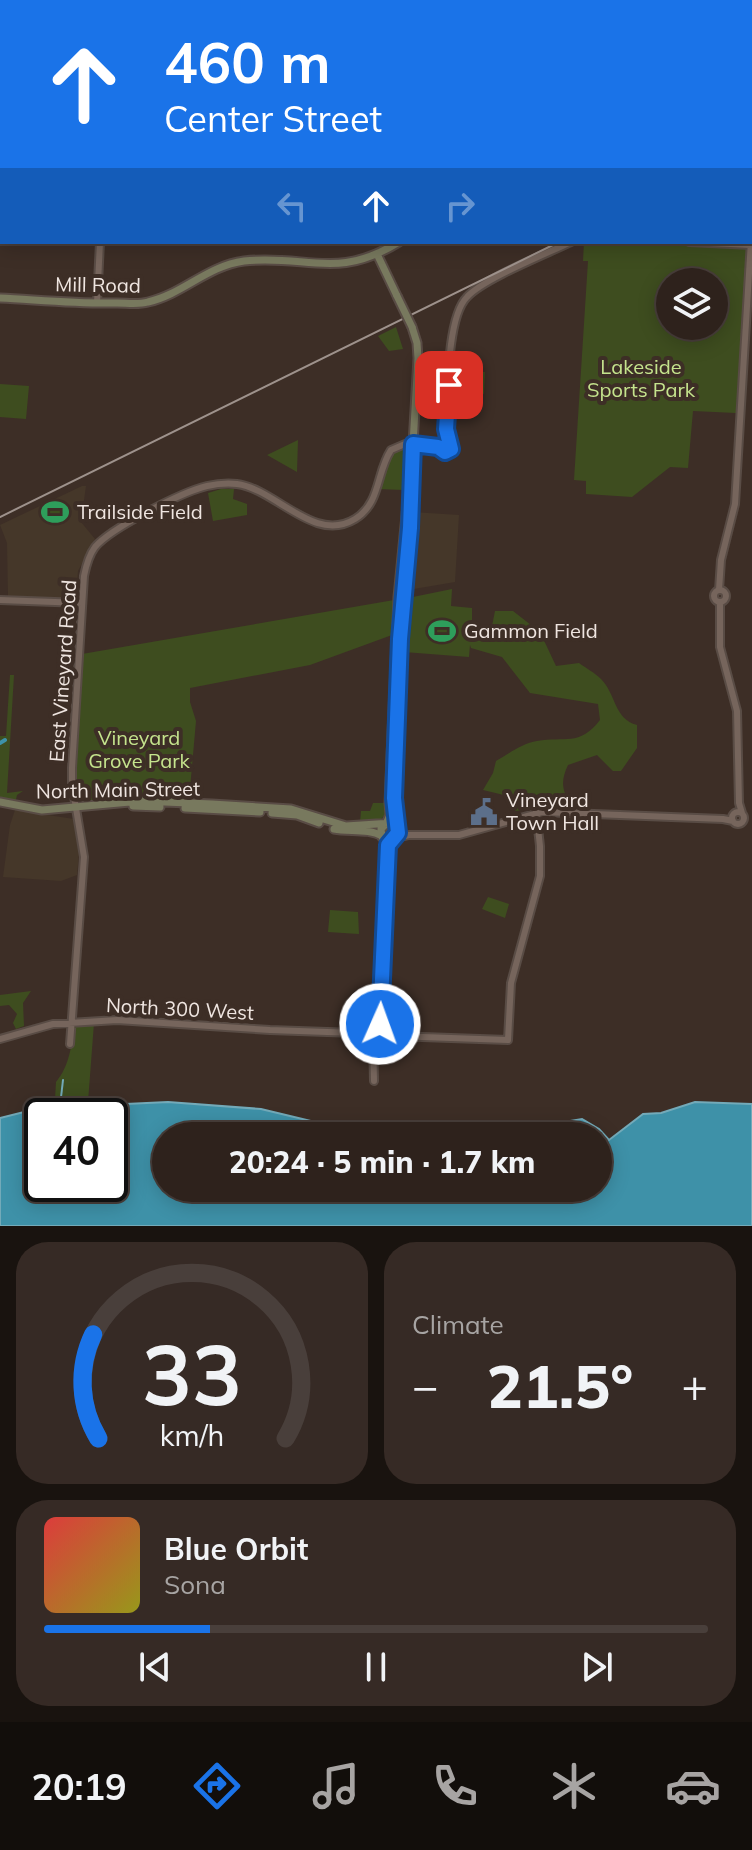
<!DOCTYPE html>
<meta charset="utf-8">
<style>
:root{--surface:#2e221c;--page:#362a25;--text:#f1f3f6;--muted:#a7a4a3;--line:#493f3b;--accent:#1a73e8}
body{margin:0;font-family:Mulish,sans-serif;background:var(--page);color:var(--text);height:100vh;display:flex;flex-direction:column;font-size:30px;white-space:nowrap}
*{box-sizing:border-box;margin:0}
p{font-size:26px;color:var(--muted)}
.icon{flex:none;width:44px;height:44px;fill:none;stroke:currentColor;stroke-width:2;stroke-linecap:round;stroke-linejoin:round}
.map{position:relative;height:1226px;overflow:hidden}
.drawer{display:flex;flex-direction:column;gap:16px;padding:16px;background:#19130f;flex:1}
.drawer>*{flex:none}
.hud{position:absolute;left:0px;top:0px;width:752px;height:244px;box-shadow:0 4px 20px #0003,0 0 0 2px var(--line);background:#1a73e8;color:#fff;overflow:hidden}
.controls{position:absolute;left:656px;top:268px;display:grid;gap:16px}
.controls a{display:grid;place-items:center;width:72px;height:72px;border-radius:50%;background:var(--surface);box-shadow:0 4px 20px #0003,0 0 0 2px var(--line);font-size:40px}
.speed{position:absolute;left:24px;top:1098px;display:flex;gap:16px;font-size:40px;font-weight:700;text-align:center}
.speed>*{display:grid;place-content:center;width:104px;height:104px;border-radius:50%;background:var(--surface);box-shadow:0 4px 20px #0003,0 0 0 2px var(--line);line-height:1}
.speed .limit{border:4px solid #111;border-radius:12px;background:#fff;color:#111}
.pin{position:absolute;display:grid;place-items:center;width:68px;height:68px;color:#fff;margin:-34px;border-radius:16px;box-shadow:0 4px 12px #0006}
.me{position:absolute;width:88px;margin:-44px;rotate:2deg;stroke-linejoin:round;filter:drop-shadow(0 0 6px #0008)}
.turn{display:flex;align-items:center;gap:28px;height:168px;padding:0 32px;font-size:36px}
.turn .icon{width:104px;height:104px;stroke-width:2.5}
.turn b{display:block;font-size:56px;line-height:68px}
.lanes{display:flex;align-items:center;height:76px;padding:0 32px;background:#0003;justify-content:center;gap:40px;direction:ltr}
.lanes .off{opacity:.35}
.big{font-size:60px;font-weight:800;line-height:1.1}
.drawer .card{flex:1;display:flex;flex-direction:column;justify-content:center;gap:12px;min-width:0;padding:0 28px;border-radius:32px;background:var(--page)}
.drawer .dial{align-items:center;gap:0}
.dial svg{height:208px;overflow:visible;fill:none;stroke:var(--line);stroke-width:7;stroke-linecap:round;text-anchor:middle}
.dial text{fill:var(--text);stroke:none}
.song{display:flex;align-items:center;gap:24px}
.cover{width:96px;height:96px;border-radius:12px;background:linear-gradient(135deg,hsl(0 70% 55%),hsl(60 70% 35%))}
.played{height:8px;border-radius:4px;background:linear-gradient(90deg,var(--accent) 25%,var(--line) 25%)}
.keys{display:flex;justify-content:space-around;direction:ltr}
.heat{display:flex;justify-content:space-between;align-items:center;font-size:44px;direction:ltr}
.drawer .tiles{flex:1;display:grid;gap:16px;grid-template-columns:1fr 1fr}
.card:last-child{grid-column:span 2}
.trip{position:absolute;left:152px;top:1122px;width:460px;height:80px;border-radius:40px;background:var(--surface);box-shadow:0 4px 20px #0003,0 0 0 2px var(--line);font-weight:800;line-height:80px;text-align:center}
.tabs{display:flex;height:128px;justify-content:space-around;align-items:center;background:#120e0b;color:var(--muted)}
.tabs .icon{width:56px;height:56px}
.tabs .on{color:var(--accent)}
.tabs b{font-size:36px;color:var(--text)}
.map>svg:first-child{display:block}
.education{fill:#453729}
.green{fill:#3e4d1f;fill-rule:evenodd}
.water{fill:#3e91a8;stroke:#73aab9;stroke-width:2;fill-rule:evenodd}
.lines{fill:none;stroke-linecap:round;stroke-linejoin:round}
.stream{stroke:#73aab9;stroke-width:2}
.canal{stroke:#3e91a8;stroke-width:4}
.tertiary-casing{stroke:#594c45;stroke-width:10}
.secondary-casing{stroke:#594c45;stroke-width:11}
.tertiary{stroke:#76655c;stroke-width:6}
.secondary{stroke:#78795e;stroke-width:7}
.rail{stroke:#9e928c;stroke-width:2}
.secondary-bridge-casing{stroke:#594c45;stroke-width:11;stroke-linecap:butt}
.secondary-bridge{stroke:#78795e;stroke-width:7}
.route-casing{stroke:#114b97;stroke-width:20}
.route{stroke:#1a73e8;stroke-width:14}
.labels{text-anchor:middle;stroke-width:8;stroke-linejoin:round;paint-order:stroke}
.street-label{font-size:20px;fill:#efe5e0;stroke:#3d2e26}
.park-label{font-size:20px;fill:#c5e48d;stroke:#3d2e26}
.poi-label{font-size:20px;fill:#efe5e0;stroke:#3d2e26;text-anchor:start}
</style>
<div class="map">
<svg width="752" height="1226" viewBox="0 0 752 1226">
<rect width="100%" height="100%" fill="#3d2e26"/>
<path class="education" d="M82 486H86L81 522 95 539 78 571 76 599 8 596 7 543 0 525Z
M413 512 459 515 455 582 408 590Z
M15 810 74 819 79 853 77 875 61 881 3 877 10 825Z"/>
<path class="green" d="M584 242 747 248 736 413 693 411 688 468 670 467 632 497 586 494V481L574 480 588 261H583ZM670 282H714V326H670Z
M396 327 403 349 389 351 378 336Z
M454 370 485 372 484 394 472 393V387L453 385Z
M0 384 29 386 26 419 0 417Z
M298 440 297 472 267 455Z
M402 447 407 449 404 490 378 489 388 456Z
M221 489H234L233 499 247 504V515L213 521 208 493Z
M57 504H60L67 519 53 521 45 509Z
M452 589 451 606 472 608V624L492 626 495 611H513L540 632 556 666 579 663C586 668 595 673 601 679 616 694 614 719 637 725V748L621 771H613L597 755 568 765C560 782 562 791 572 806L515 811 512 797 483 790 493 773 496 761C508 754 523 743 537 741 565 736 579 747 600 720L598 704 530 693 502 657 471 648 470 645 469 657 404 652 405 601 408 598Z
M394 600 392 635 310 665 190 688V702L196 721 189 800 79 804 75 777 82 654Z
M10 675H14L7 793 23 791 17 795 15 804 0 801V736H6Z
M373 803H386V814L379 821 360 823 361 811H370Z
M488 897 509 904 505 918 482 909Z
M330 910 358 912 359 934 328 932Z
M31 991 23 1003 24 1026 16 1029 13 1023 17 1014 9 1005 0 1006V995Z
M94 1023 88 1102 55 1099 56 1082C69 1067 72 1045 74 1026Z"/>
<path class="water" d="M168 1102 261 1109 344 1129 416 1134 498 1133 582 1119 599 1129 609 1140 643 1114 661 1113 695 1102 752 1104V1226H0V1118L40 1108ZM110 1116V1184H42V1116ZM598 1136V1188H166V1136Z"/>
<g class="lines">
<path class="stream" d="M60 1106 63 1080"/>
<path class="canal" d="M291 2 294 0
M0 743 5 740"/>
<g class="tertiary-casing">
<path id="tertiary" d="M692 0 695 2
M750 24H752
M0 40H2
M689 242 751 245
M97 303 100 242
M439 446a6 6 0 1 1 12 0a6 6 0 1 1-12 0Z
M449 441 446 429C448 398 446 318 467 297 483 279 546 254 571 242
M714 596a6 6 0 1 1 12 0a6 6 0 1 1-12 0Z
M719 590 721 560 735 504 752 224
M0 600 82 603
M720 602V647L737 711 739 803 742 813
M732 818a6 6 0 1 1 12 0a6 6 0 1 1-12 0Z
M396 838 409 835H459L542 812 723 819 733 821
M381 1030 373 1031V1038L379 1040 383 1035 380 1012 388 845 391 840
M373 1038 374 1081
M381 1038 394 1036 508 1040 511 983 540 876V846L536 811
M0 1039 53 1024 117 1020 270 1030 356 1033 373 1031
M70 1044 84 857 72 784V768L84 576C86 566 89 555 95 547 111 528 182 492 207 486 216 484 228 483 237 484 276 489 314 544 355 519 381 503 376 473 391 450L405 444 440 443"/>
</g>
<g class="secondary-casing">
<path id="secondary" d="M114 2V0
M442 2V0
M0 127H2
M750 183H752
M377 254 397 296
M0 298C39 300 78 304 117 303 127 303 138 305 148 302 183 294 207 266 244 261 307 254 336 281 399 242
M395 785 397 827
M0 802 42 810 141 801 212 804 291 809 346 826 392 823 398 830 393 840 382 837 381 829 385 825
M133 806 160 807
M185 808 260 812
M272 813 297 815 319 823
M386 824 390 815 389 803 398 597 413 444 418 358 417 343 412 327
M334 829C349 832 369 828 382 836"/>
</g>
<use href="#tertiary" class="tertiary"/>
<use href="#secondary" class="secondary"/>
<path class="rail" d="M750 81H752
M0 134H2
M750 144 752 143
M0 517 559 242"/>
<g class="secondary-bridge-casing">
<path id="secondary-bridge" d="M397 296 412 327"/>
</g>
<use href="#secondary-bridge" class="secondary-bridge"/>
</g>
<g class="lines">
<g class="route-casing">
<path id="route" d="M380 1024 388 845 398 833 394 798 400 639 410 528 413 444 438 447 445 452 451 449 446 429 449 385"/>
</g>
<use href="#route" class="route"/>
</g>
<defs>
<g id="stadium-bare" transform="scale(2.16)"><path d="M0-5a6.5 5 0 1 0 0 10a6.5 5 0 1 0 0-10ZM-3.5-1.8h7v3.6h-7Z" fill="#2e9e5b" stroke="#3d2e26" stroke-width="2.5" paint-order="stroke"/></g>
<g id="civic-bare" transform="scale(2.16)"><path d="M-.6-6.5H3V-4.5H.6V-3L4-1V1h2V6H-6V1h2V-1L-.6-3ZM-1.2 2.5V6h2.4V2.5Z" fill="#5c6f8a" stroke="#3d2e26" stroke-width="2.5" paint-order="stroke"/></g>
</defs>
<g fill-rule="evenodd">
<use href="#stadium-bare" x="55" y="512"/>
<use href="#stadium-bare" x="442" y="631"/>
<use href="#civic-bare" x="484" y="812"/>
</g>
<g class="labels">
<g class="street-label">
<text transform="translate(98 285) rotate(1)" y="7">Mill Road</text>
<text transform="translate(63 671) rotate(-86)" y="7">East Vineyard Road</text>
<text transform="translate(118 790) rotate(-1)" y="7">North Main Street</text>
<text transform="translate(180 1009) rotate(3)" y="7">North 300 West</text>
</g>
<g class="park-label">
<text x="641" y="374">Lakeside<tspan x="641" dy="23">Sports Park</tspan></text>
<text x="139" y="745">Vineyard<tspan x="139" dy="23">Grove Park</tspan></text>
</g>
<g class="poi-label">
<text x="77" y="519">Trailside Field</text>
<text x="464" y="638">Gammon Field</text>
<text x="506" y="807">Vineyard<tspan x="506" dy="23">Town Hall</tspan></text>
</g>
</g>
</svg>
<div class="controls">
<a><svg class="icon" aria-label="layers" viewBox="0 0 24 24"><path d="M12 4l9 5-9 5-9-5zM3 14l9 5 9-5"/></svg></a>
</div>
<div class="speed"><div class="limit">40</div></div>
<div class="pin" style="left:449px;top:385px;background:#d93025"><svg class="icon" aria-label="arrive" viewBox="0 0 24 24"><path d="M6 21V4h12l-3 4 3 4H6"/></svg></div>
<svg class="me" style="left:380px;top:1024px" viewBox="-20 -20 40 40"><circle r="17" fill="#1a73e8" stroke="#fff" stroke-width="3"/><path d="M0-11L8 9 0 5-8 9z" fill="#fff"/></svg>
<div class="trip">20:24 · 5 min · 1.7 km</div>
<div class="hud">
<div class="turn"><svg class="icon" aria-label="ahead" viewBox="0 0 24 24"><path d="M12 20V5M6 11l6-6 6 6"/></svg><div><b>460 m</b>Center Street</div></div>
<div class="lanes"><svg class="icon off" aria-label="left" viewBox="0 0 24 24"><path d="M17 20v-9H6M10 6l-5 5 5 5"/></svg><svg class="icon" aria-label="ahead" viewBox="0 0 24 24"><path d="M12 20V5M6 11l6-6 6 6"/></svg><svg class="icon off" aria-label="right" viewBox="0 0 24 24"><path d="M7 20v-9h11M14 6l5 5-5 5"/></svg></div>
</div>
</div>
<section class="drawer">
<div class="tiles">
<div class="card dial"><svg viewBox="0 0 100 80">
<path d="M14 69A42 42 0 1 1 86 69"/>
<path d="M14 69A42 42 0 0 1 12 29" stroke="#1a73e8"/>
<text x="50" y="56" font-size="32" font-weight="700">33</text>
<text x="50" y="72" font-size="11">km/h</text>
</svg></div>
<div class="card"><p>Climate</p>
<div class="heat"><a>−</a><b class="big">21.5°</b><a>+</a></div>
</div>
<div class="card">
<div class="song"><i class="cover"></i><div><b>Blue Orbit</b><p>Sona</p></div></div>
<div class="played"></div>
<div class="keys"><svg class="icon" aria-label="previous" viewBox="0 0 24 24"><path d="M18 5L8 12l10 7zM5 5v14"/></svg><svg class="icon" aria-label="pause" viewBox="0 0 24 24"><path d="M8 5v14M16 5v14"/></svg><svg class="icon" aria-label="next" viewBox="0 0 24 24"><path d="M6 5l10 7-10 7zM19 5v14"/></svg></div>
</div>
</div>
</section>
<nav class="tabs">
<b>20:19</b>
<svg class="icon on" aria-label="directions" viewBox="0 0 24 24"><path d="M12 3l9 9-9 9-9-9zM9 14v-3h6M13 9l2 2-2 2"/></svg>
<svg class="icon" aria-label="music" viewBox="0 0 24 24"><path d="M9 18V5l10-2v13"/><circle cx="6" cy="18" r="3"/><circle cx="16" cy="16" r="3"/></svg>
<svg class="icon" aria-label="phone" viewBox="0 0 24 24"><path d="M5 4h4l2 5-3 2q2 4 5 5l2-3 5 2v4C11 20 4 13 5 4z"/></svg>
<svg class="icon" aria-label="climate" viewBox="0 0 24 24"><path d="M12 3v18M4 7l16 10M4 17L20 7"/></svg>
<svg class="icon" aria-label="car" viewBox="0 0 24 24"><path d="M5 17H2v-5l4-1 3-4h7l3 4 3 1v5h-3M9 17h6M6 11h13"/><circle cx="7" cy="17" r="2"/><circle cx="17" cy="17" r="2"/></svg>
</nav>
